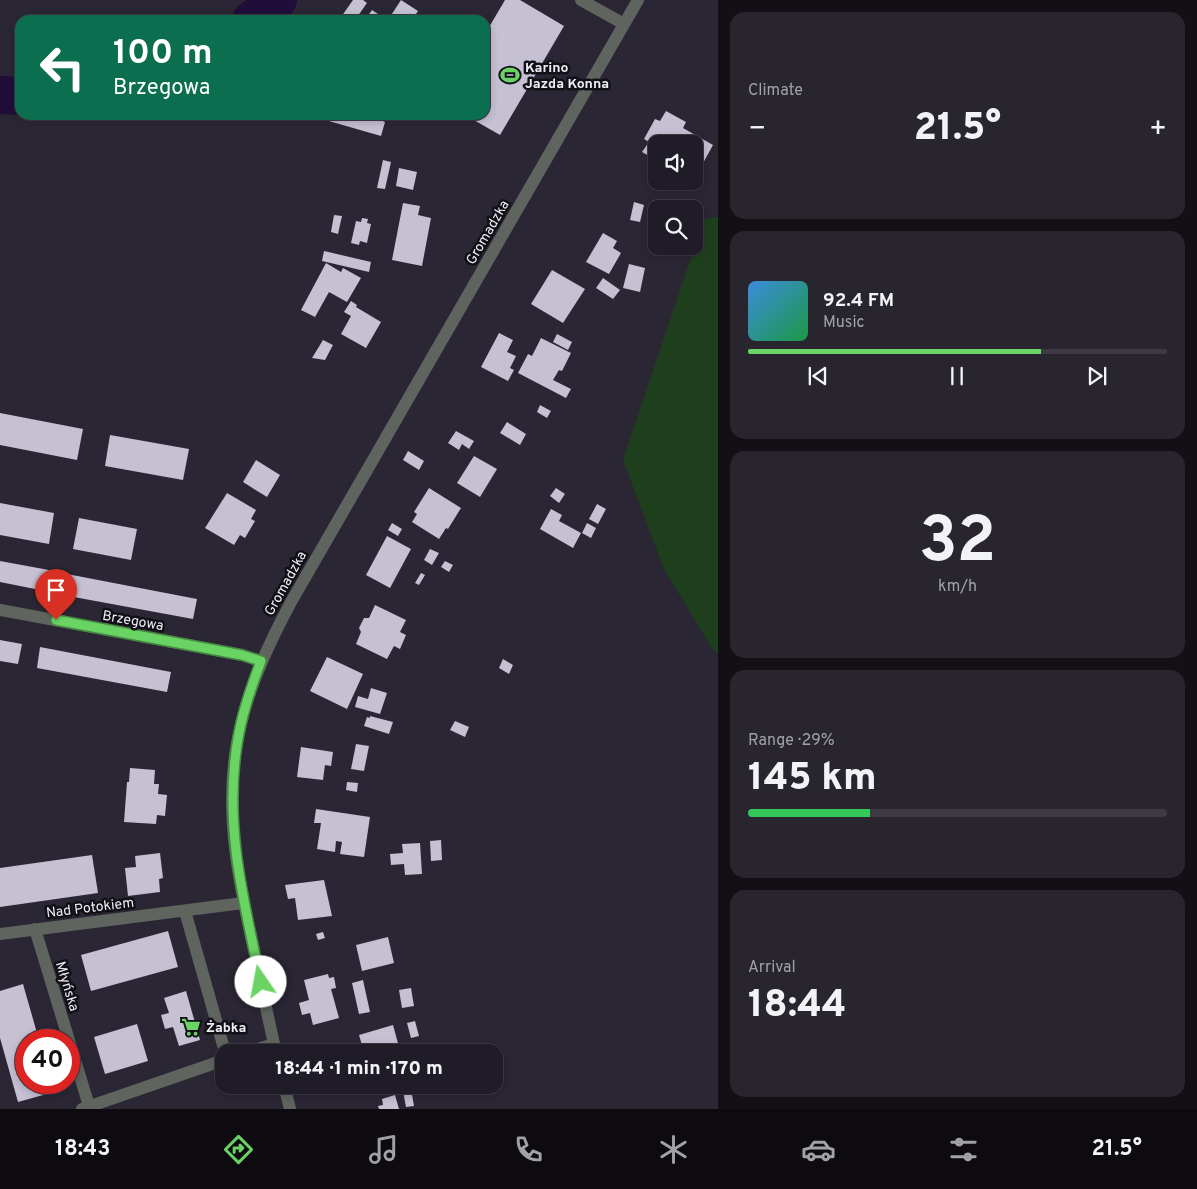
<!DOCTYPE html>
<meta charset="utf-8">
<style>
:root{--surface:#201c27;--page:#28252f;--text:#f1f3f6;--muted:#a2a1a7;--line:#3d3a44;--accent:#69d464}
body{margin:0;font-family:Overpass,sans-serif;background:var(--page);color:var(--text);height:100vh;display:flex;flex-direction:column;font-size:19px;white-space:nowrap}
*{box-sizing:border-box;margin:0}
p{font-size:16px;color:var(--muted)}
.icon{flex:none;width:28px;height:28px;fill:none;stroke:currentColor;stroke-width:2;stroke-linecap:round;stroke-linejoin:round}
.map{position:relative;flex:1;overflow:hidden}
.panel{display:flex;flex-direction:column;gap:12px;padding:12px;background:#120f15;width:479px}
.panel>*{flex:none}
.hud{position:absolute;left:15px;top:15px;width:475px;height:105px;border-radius:15px;box-shadow:0 2px 8px #0003,0 0 0 1px var(--line);background:#0b6e4f;color:#fff;overflow:hidden}
.tools{position:absolute;left:648px;top:135px;display:grid;gap:10px}
.tools a{display:grid;place-items:center;width:55px;height:55px;border-radius:10px;background:var(--surface);box-shadow:0 2px 8px #0003,0 0 0 1px var(--line);font-size:25px}
.speed{position:absolute;left:15px;top:1029px;display:flex;gap:10px;font-size:25px;font-weight:700;text-align:center}
.speed>*{display:grid;place-content:center;width:65px;height:65px;border-radius:50%;background:var(--surface);box-shadow:0 2px 8px #0003,0 0 0 1px var(--line);line-height:1}
.speed .limit{border:8px solid #d22;background:#fff;color:#111}
.pin{position:absolute;display:grid;place-items:center;width:42px;height:42px;color:#fff;margin:-51px -21px;border-radius:50% 50% 50% 0;rotate:-45deg;box-shadow:0 0 5px #0007}
.pin .icon{rotate:45deg}
.me{position:absolute;width:55px;margin:-28px;rotate:348deg;stroke-linejoin:round;filter:drop-shadow(0 0 4px #0008)}
.turn{display:flex;align-items:center;gap:18px;height:105px;padding:0 15px;font-size:22px}
.turn .icon{width:65px;height:65px;stroke-width:2.5}
.turn b{display:block;font-size:35px;line-height:42px}
.big{font-size:38px;font-weight:800;line-height:1.1}
.panel .tile{flex:1;display:flex;flex-direction:column;justify-content:center;gap:8px;min-width:0;padding:0 18px;border-radius:15px;background:var(--page)}
.panel .dial{align-items:center;gap:0}
.dial b{font-size:65px;line-height:1}
.song{display:flex;align-items:center;gap:15px}
.cover{width:60px;height:60px;border-radius:8px;background:linear-gradient(135deg,hsl(210 70% 55%),hsl(140 70% 35%))}
.played{height:5px;border-radius:2px;background:linear-gradient(90deg,var(--accent) 70%,var(--line) 70%)}
.keys{display:flex;justify-content:space-around;direction:ltr}
.heat{display:flex;justify-content:space-between;align-items:center;font-size:28px;direction:ltr}
.charge{height:8px;border-radius:4px;background:linear-gradient(90deg,#34c759 29%,var(--line) 0)}
.trip{position:absolute;left:215px;top:1044px;width:288px;height:50px;border-radius:15px;background:var(--surface);box-shadow:0 2px 8px #0003,0 0 0 1px var(--line);font-weight:800;line-height:50px;text-align:center}
.dock{display:flex;height:80px;justify-content:space-around;align-items:center;background:#0d0b10;color:var(--muted)}
.dock .icon{width:35px;height:35px}
.dock .selected{color:var(--accent)}
.dock b{font-size:22px;color:var(--text)}
main{display:flex;flex:1;min-height:0}
.map>svg:first-child{display:block}
.green{fill:#1e3f1c}
.lines{fill:none;stroke-linecap:round;stroke-linejoin:round}
.river{stroke:#200e39;stroke-width:38}
.building{fill:#c5c0d2}
.minor{stroke:#5f645e;stroke-width:12}
.route-casing{stroke:#448a41;stroke-width:12}
.route{stroke:#69d464;stroke-width:9}
.labels{text-anchor:middle;stroke-width:5;stroke-linejoin:round;paint-order:stroke}
.poi-label{font-size:14px;font-weight:bold;fill:#efedf6;stroke:#121017;text-anchor:start}
.street-label{font-size:14px;fill:#efedf6;stroke:#121017}
</style>
<main>
<div class="map">
<svg width="719" height="1109" viewBox="0 0 719 1109">
<rect width="100%" height="100%" fill="#2b2634"/>
<path class="green" d="M718 217H719L718 653 713 650 664 569 623 460 704 219Z"/>
<g class="lines">
<path class="river" d="M251 20 278 0
M0 95 20 96"/>
</g>
<path class="building" d="M353 0H363L367 3 355 20H339Z
M401 0 418 11 412 20H388Z
M505 0H520L564 26 500 135 465 115H485V34Z
M372 10 387 20H365Z
M666 111 686 122 683 128 713 145 697 174 694 173V144H656V160L642 152 649 142 644 139 655 119 660 121Z
M308 115H369L385 122 381 136Z
M383 160 391 162 385 189 377 188Z
M399 168 417 172 413 190 396 186Z
M634 202 644 205 640 222 630 220Z
M403 203 420 206 418 215 431 218 422 266 392 260Z
M334 215 342 216 338 234 331 232Z
M362 218 368 219 367 223 371 224 367 243 360 241 359 245 351 243 356 221 361 222Z
M603 233 617 241 613 248 621 253 609 274 586 262Z
M324 251 371 262 369 272 322 261Z
M326 263 341 272 343 268 361 278 347 302 329 292 315 317 301 310Z
M629 264 645 268 640 292 623 288Z
M552 270 585 289 563 323 531 304Z
M603 278 620 290 613 299 596 288Z
M351 301 357 305 356 307 381 322 366 348 341 334 351 316 344 312Z
M499 333 513 340 507 352 516 356 510 368 514 370 508 381 481 367Z
M557 334 572 342 568 350 553 342Z
M541 338 571 353 562 371 559 370 553 380 571 389 566 398 518 373 528 354 532 356Z
M323 340 333 345 325 360 312 358Z
M540 405 551 411 547 418 537 412Z
M0 413 83 429 77 460 0 445Z
M507 422 526 434 520 445 500 433Z
M456 431 474 441 469 449 462 444 459 450 448 443Z
M110 435 189 449 183 480 105 466Z
M408 451 424 461 419 470 403 460Z
M474 456 497 469 480 497 457 483Z
M256 460 280 475 267 497 243 482Z
M429 488 461 508 448 529 446 528 439 539 412 522 417 514 414 512Z
M556 488 565 494 559 503 550 496Z
M227 493 256 510 251 519 255 521 245 538 240 535 234 545 205 528Z
M0 503 54 513 49 544 0 535Z
M597 504 606 509 598 524 589 519Z
M551 509 562 515 559 521 581 533 573 548 540 529Z
M79 518 137 529 131 560 73 549Z
M392 523 402 529 398 536 388 530Z
M587 523 596 528 591 538 582 533Z
M387 536 411 549 390 588 366 575Z
M430 549 439 553 432 565 424 560Z
M0 561 49 570 45 591 0 582Z
M445 561 453 565 449 572 441 567Z
M421 573 425 575 419 585 415 583Z
M67 574 197 599 193 619 63 595Z
M375 605 406 620 400 632 406 635 400 649 394 646 387 659 356 644 361 632 359 628 364 618H369Z
M0 640 22 644 18 664 0 661Z
M40 647 171 672 167 692 37 668Z
M327 657 363 674 347 709 310 691Z
M503 659 513 665 509 674 499 668Z
M371 688 387 693 380 714 355 707 358 696 368 699Z
M370 716 393 722 389 734 364 726 367 717 370 718Z
M455 721 469 727 465 737 450 730Z
M356 744 369 746 364 771 351 769Z
M301 747 333 752 331 766 325 765 323 780 297 777Z
M130 768 155 770 154 784H159L158 794 167 795 165 816 157 815 156 824 124 822 127 782H129Z
M347 782 358 783 357 792 346 790Z
M316 809 370 817 364 857 340 854 342 842 336 841 335 852 317 849 321 823H314Z
M441 840 442 860 431 861 430 841Z
M420 843 422 874 405 875 404 864 391 865 390 854 403 853 402 844Z
M160 853 163 878 159 879 160 892 128 896 125 868 136 867 135 856Z
M92 855 98 893 0 907V868Z
M324 880 332 916 298 920 295 898 288 899 285 885Z
M168 931 178 967 91 991 81 955Z
M323 932 325 938 318 940 316 934Z
M388 937 394 963 362 971 356 945Z
M328 974 329 978 334 977 336 988 331 989 339 1018 313 1025 310 1013 302 1015 299 1003 309 1000 304 980Z
M363 980 370 1012 359 1014 352 983Z
M23 984 39 1040H26V1082H51L54 1092 18 1102 0 1038V991Z
M411 988 414 1006 402 1008 399 990Z
M186 991 200 1040 179 1046 173 1027 165 1029 161 1015 169 1013 164 998Z
M415 1021 419 1036 411 1038 407 1023Z
M137 1024 148 1061 105 1074 94 1037Z
M393 1025 399 1047 381 1052H364L359 1035Z
M411 1089 414 1106 406 1107 403 1091Z
M395 1095 399 1109H379L378 1106 383 1105 382 1099Z"/>
<g class="lines">
<path class="minor" d="M581 0 624 24
M0 610 242 655 261 661
M185 911 225 1052
M35 929 90 1109
M0 934 243 903
M247 1052 274 1044
M276 1052C269 1023 263 993 257 964 241 891 223 818 237 743 246 692 267 647 291 602L638 0
M284 1085 290 1109
M82 1109 224 1060"/>
</g>
<g class="lines">
<g class="route-casing">
<path id="route" d="M56 620 242 655 261 661C251 688 241 716 237 745 224 826 244 903 261 982"/>
</g>
<use href="#route" class="route"/>
</g>
<defs>
<g id="stadium-bare" transform="scale(1.5)"><path d="M0-5a6.5 5 0 1 0 0 10a6.5 5 0 1 0 0-10ZM-3.5-1.8h7v3.6h-7Z" fill="#69d464" stroke="#121017" stroke-width="2.5" paint-order="stroke"/></g>
<g id="supermarket-bare" transform="scale(1.5)"><path d="M-6-5.5h2.5l.6 2H6L4.5 2H-2.5L-4.4-4H-6ZM-1.5 3.2a1.3 1.3 0 1 0 .1 0ZM3 3.2a1.3 1.3 0 1 0 .1 0Z" fill="#69d464" stroke="#121017" stroke-width="2.5" paint-order="stroke"/></g>
</defs>
<g fill-rule="evenodd">
<use href="#stadium-bare" x="510" y="75"/>
<use href="#supermarket-bare" x="191" y="1027"/>
</g>
<g class="labels">
<g class="poi-label">
<text x="525" y="72">Karino<tspan x="525" dy="16">Jazda Konna</tspan></text>
<text x="206" y="1032">Żabka</text>
</g>
<g class="street-label">
<text transform="translate(487 232) rotate(-60)" y="5">Gromadzka</text>
<text transform="translate(285 583) rotate(-61)" y="5">Gromadzka</text>
<text transform="translate(133 620) rotate(10)" y="5">Brzegowa</text>
<text transform="translate(90 907) rotate(-7)" y="5">Nad Potokiem</text>
<text transform="translate(68 986) rotate(73)" y="5">Młyńska</text>
</g>
</g>
</svg>
<div class="tools">
<a><svg class="icon" aria-label="sound" viewBox="0 0 24 24"><path d="M4 9h4l5-4v14l-5-4H4zM17 9q2 3 0 6"/></svg></a>
<a><svg class="icon" aria-label="search" viewBox="0 0 24 24"><circle cx="10" cy="10" r="6"/><path d="M15 15l6 6"/></svg></a>
</div>
<div class="speed"><div class="limit">40</div></div>
<div class="pin" style="left:56px;top:620px;background:#d93025"><svg class="icon" aria-label="arrive" viewBox="0 0 24 24"><path d="M6 21V4h12l-3 4 3 4H6"/></svg></div>
<svg class="me" style="left:261px;top:982px" viewBox="-20 -20 40 40"><circle r="19" fill="#fff"/><path d="M0-13L10 11 0 6-10 11z" fill="#69d464"/></svg>
<div class="trip">18:44 · 1 min · 170 m</div>
<div class="hud">
<div class="turn"><svg class="icon" aria-label="left" viewBox="0 0 24 24"><path d="M17 20v-9H6M10 6l-5 5 5 5"/></svg><div><b>100 m</b>Brzegowa</div></div>
</div>
</div>
<section class="panel">
<div class="tile"><p>Climate</p>
<div class="heat"><a>−</a><b class="big">21.5°</b><a>+</a></div>
</div>
<div class="tile">
<div class="song"><i class="cover"></i><div><b>92.4 FM</b><p>Music</p></div></div>
<div class="played"></div>
<div class="keys"><svg class="icon" aria-label="previous" viewBox="0 0 24 24"><path d="M18 5L8 12l10 7zM5 5v14"/></svg><svg class="icon" aria-label="pause" viewBox="0 0 24 24"><path d="M8 5v14M16 5v14"/></svg><svg class="icon" aria-label="next" viewBox="0 0 24 24"><path d="M6 5l10 7-10 7zM19 5v14"/></svg></div>
</div>
<div class="tile dial"><b>32</b><p>km/h</p></div>
<div class="tile"><p>Range · 29%</p><b class="big">145 km</b><div class="charge"></div></div>
<div class="tile"><p>Arrival</p><b class="big">18:44</b></div>
</section>
</main>
<nav class="dock">
<b>18:43</b>
<svg class="icon selected" aria-label="directions" viewBox="0 0 24 24"><path d="M12 3l9 9-9 9-9-9zM9 14v-3h6M13 9l2 2-2 2"/></svg>
<svg class="icon" aria-label="music" viewBox="0 0 24 24"><path d="M9 18V5l10-2v13"/><circle cx="6" cy="18" r="3"/><circle cx="16" cy="16" r="3"/></svg>
<svg class="icon" aria-label="phone" viewBox="0 0 24 24"><path d="M5 4h4l2 5-3 2q2 4 5 5l2-3 5 2v4C11 20 4 13 5 4z"/></svg>
<svg class="icon" aria-label="climate" viewBox="0 0 24 24"><path d="M12 3v18M4 7l16 10M4 17L20 7"/></svg>
<svg class="icon" aria-label="car" viewBox="0 0 24 24"><path d="M5 17H2v-5l4-1 3-4h7l3 4 3 1v5h-3M9 17h6M6 11h13"/><circle cx="7" cy="17" r="2"/><circle cx="17" cy="17" r="2"/></svg>
<svg class="icon" aria-label="filters" viewBox="0 0 24 24"><path d="M4 7h16M4 17h16"/><circle cx="9" cy="7" r="2"/><circle cx="15" cy="17" r="2"/></svg>
<b>21.5°</b>
</nav>
